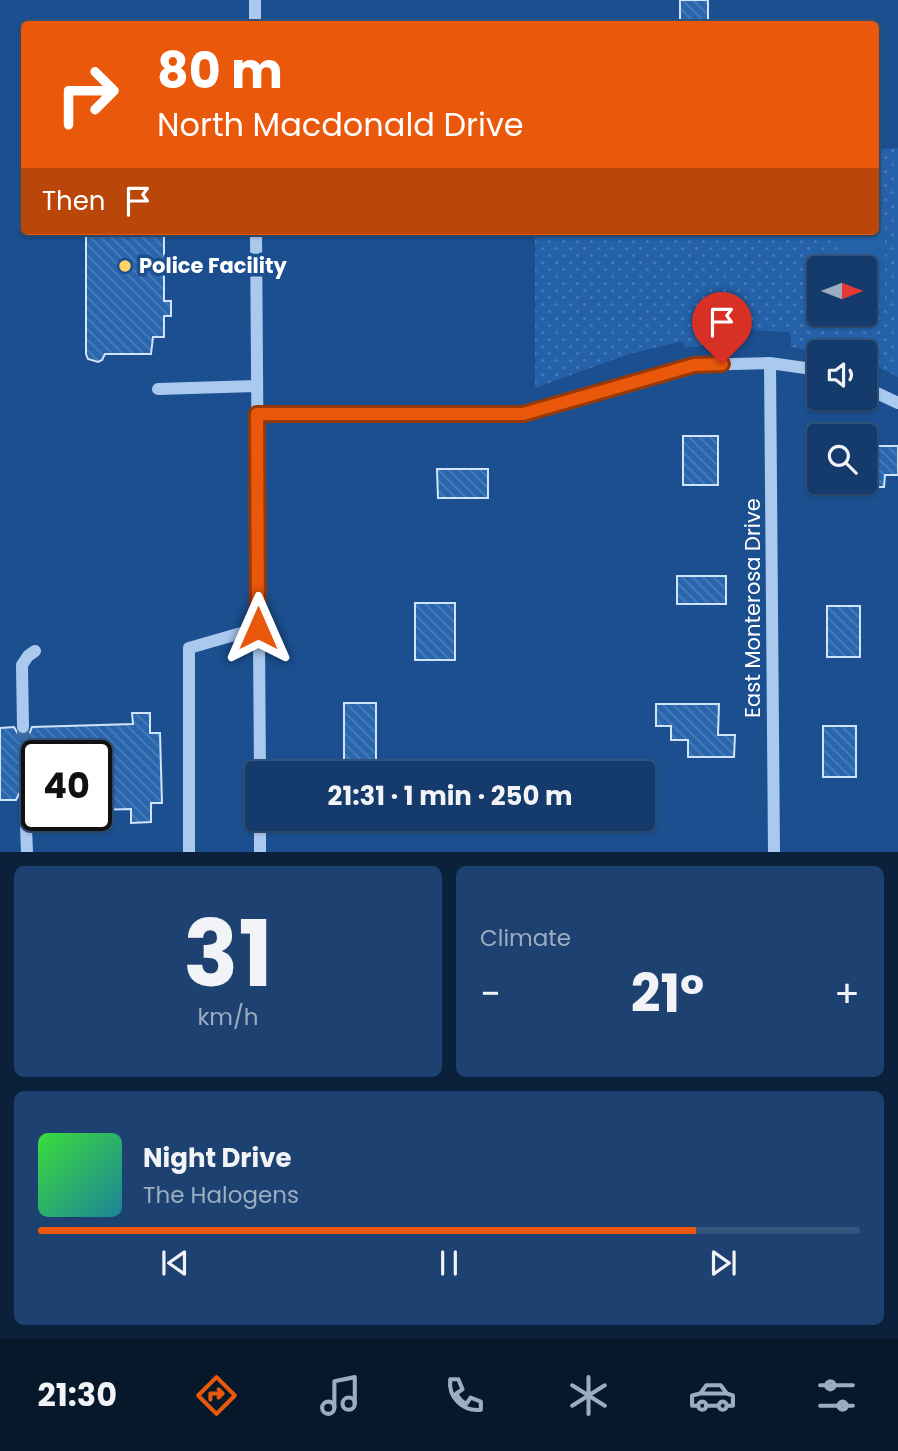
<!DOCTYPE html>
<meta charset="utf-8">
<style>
:root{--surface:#143b6b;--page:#1d4271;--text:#f1f3f6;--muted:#9dadc1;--line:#33557e;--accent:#ea580c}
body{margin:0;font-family:Poppins,sans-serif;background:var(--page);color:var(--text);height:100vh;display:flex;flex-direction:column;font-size:26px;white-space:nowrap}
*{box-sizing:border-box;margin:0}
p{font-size:23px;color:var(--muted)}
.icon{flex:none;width:38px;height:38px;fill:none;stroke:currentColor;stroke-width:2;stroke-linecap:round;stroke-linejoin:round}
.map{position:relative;height:852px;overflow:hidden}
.sheet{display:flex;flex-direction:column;gap:14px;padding:14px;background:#0b203b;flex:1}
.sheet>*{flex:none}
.banner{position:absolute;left:21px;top:21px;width:858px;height:214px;border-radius:7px;box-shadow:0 2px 5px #0004,0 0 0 2px var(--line);background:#ea580c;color:#fff;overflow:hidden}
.needle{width:46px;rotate:90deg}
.fabs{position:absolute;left:807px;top:256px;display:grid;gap:14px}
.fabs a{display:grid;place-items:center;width:70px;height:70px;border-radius:7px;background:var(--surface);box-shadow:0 2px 5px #0004,0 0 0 2px var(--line);font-size:35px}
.speed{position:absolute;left:21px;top:740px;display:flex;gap:14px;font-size:35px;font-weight:700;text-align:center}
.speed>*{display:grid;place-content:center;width:91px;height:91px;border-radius:50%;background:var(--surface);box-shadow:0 2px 5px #0004,0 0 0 2px var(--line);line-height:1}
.speed .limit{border:4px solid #111;border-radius:10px;background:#fff;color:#111}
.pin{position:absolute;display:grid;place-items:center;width:60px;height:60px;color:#fff;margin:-72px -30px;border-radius:50% 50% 50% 0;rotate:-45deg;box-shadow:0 0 7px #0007}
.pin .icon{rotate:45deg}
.me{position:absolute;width:77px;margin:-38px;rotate:0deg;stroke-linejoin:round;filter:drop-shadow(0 0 5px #0008)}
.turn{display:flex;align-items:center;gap:24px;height:147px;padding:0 21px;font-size:32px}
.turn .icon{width:91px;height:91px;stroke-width:2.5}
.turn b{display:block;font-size:49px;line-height:60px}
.then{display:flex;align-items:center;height:66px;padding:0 21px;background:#0003;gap:14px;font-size:26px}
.big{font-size:52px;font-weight:700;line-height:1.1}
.sheet .tile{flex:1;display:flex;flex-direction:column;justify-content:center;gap:10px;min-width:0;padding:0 24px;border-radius:10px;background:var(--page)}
.sheet .dial{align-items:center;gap:0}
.dial b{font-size:91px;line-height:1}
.song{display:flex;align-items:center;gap:21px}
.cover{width:84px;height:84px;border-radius:10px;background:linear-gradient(135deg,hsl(120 70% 55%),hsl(190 70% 35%))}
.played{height:7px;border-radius:4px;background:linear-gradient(90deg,var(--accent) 80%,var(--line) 80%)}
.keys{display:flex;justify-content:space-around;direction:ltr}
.heat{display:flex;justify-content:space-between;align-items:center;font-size:38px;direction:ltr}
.sheet .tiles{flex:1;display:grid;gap:14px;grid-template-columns:1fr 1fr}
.tile:last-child{grid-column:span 2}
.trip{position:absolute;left:245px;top:761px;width:410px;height:70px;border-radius:7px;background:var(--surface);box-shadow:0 2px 5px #0004,0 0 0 2px var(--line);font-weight:700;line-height:70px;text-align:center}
.dock{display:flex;height:112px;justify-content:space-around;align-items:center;background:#08182b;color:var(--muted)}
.dock .icon{width:49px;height:49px}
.dock .selected{color:var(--accent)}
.dock b{font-size:32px;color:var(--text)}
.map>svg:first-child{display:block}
.grass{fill:url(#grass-dots);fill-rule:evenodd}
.pitch{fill:#2461a8}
.building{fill:url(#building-back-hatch);stroke:#cfe3fa;stroke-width:2}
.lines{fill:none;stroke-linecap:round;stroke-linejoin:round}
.minor-tunnel{stroke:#3d69a0;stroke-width:12;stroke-dasharray:12 6;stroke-linecap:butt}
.minor{stroke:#a9c9ee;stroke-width:12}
.route-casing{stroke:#983908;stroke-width:18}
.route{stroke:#ea580c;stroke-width:12}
.poi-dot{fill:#ffd166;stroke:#1b4f8f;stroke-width:2.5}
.labels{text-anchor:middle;stroke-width:7;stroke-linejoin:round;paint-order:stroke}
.poi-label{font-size:21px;font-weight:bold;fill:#fff;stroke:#1b4f8f;text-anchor:start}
.street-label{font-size:21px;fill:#fff;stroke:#1b4f8f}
</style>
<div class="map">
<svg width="898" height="853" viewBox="0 0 898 853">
<defs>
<pattern id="grass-dots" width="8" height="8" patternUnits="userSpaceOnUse" patternTransform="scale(1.75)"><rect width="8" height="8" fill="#2461a8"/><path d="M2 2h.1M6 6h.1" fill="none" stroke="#4579b5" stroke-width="1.8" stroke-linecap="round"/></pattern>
<pattern id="building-back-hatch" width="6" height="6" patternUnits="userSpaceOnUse" patternTransform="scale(1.75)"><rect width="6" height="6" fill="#2a66ad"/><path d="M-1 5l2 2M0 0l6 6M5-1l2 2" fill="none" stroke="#4a7db9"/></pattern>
</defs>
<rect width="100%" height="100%" fill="#1b4f8f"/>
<path class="grass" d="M898 148V377L865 361 864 352H838L812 344 811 351 791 347V335L788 332 727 329 703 333 704 345 685 348 683 341 629 354 535 388V231H875V149ZM819 268H864V313H819Z"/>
<path class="pitch" d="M875 220H885V299H865L864 268H842V231H875Z"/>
<path class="building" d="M680 0H708V20H680Z
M86 231H164V301H171V316H164V337H153L151 354H105L102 360 98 362 88 359 86 354Z
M683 436H718V485H683Z
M864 446H898V475H885L884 487H864Z
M437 469H488V498H438Z
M677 576H726V604H677Z
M415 603H455V660H415Z
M827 606H860V657H827Z
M344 703H376V762H344Z
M656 704H719L718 735H735L734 757H688V740H671V726H656Z
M132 713H150V733H160L162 803H151V822L131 823V809L96 810V756H37V799H34L32 794 25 790 20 792 16 800H0V728L14 727 18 734 24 736 30 732 32 727 133 724Z
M823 726H856V777H823Z"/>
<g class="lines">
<path class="minor-tunnel" d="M23 727 25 799"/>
<path class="minor" d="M255 0V24
M256 231 260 774
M770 363 774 853
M864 387 898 403
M158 389 257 386
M257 413 523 414 693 365 770 363 819 370
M23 727 22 665 28 656 35 651
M25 799 27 853
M260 819V853
M189 853V648L259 628"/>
</g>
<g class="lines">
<g class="route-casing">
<path id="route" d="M258 628 257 414H523L694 365 722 364"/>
</g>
<use href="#route" class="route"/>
</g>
<circle class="poi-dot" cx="125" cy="266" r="7"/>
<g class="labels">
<g class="poi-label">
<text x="139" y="273">Police Facility</text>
</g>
<g class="street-label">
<text transform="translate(753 608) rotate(-90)" y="7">East Monterosa Drive</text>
</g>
</g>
</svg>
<div class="fabs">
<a><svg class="needle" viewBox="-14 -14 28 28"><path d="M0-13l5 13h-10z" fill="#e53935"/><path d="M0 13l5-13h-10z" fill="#9dadc1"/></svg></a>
<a><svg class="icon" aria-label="sound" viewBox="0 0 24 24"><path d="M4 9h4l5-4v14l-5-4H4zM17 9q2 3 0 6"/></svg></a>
<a><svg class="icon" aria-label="search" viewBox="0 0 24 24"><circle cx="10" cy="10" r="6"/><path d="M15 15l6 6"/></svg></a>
</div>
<div class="speed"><div class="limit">40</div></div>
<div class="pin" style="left:722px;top:364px;background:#d93025"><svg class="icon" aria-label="arrive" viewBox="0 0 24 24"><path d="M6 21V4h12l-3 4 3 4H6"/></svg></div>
<svg class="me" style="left:258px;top:628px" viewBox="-20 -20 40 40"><path d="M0-17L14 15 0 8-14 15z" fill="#ea580c" stroke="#fff" stroke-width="4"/></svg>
<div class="trip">21:31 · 1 min · 250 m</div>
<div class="banner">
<div class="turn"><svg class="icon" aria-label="right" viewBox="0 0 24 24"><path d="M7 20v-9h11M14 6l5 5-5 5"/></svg><div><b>80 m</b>North Macdonald Drive</div></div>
<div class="then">Then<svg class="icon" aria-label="arrive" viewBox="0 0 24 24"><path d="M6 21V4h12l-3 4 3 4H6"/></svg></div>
</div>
</div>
<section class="sheet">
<div class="tiles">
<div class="tile dial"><b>31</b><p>km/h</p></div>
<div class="tile"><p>Climate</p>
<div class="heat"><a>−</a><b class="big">21°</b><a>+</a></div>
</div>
<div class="tile">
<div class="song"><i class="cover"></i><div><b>Night Drive</b><p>The Halogens</p></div></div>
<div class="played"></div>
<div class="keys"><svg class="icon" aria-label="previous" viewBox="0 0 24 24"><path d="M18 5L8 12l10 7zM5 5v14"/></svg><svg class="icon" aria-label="pause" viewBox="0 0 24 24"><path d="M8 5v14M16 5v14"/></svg><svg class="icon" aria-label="next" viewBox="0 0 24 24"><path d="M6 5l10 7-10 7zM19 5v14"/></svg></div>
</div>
</div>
</section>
<nav class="dock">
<b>21:30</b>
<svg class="icon selected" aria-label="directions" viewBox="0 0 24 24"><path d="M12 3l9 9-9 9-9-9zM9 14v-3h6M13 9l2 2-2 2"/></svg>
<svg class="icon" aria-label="music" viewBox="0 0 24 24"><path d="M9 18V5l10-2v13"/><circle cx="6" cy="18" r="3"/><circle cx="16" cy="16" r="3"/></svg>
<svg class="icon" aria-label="phone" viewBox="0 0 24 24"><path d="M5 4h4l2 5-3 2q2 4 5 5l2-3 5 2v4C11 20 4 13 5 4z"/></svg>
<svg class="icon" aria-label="climate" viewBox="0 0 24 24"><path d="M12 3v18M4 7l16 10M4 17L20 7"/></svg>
<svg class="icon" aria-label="car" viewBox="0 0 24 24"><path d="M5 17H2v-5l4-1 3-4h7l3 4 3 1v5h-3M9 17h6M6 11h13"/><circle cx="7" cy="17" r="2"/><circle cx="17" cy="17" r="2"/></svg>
<svg class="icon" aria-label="filters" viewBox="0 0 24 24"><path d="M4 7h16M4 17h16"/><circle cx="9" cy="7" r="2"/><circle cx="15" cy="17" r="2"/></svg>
</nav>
